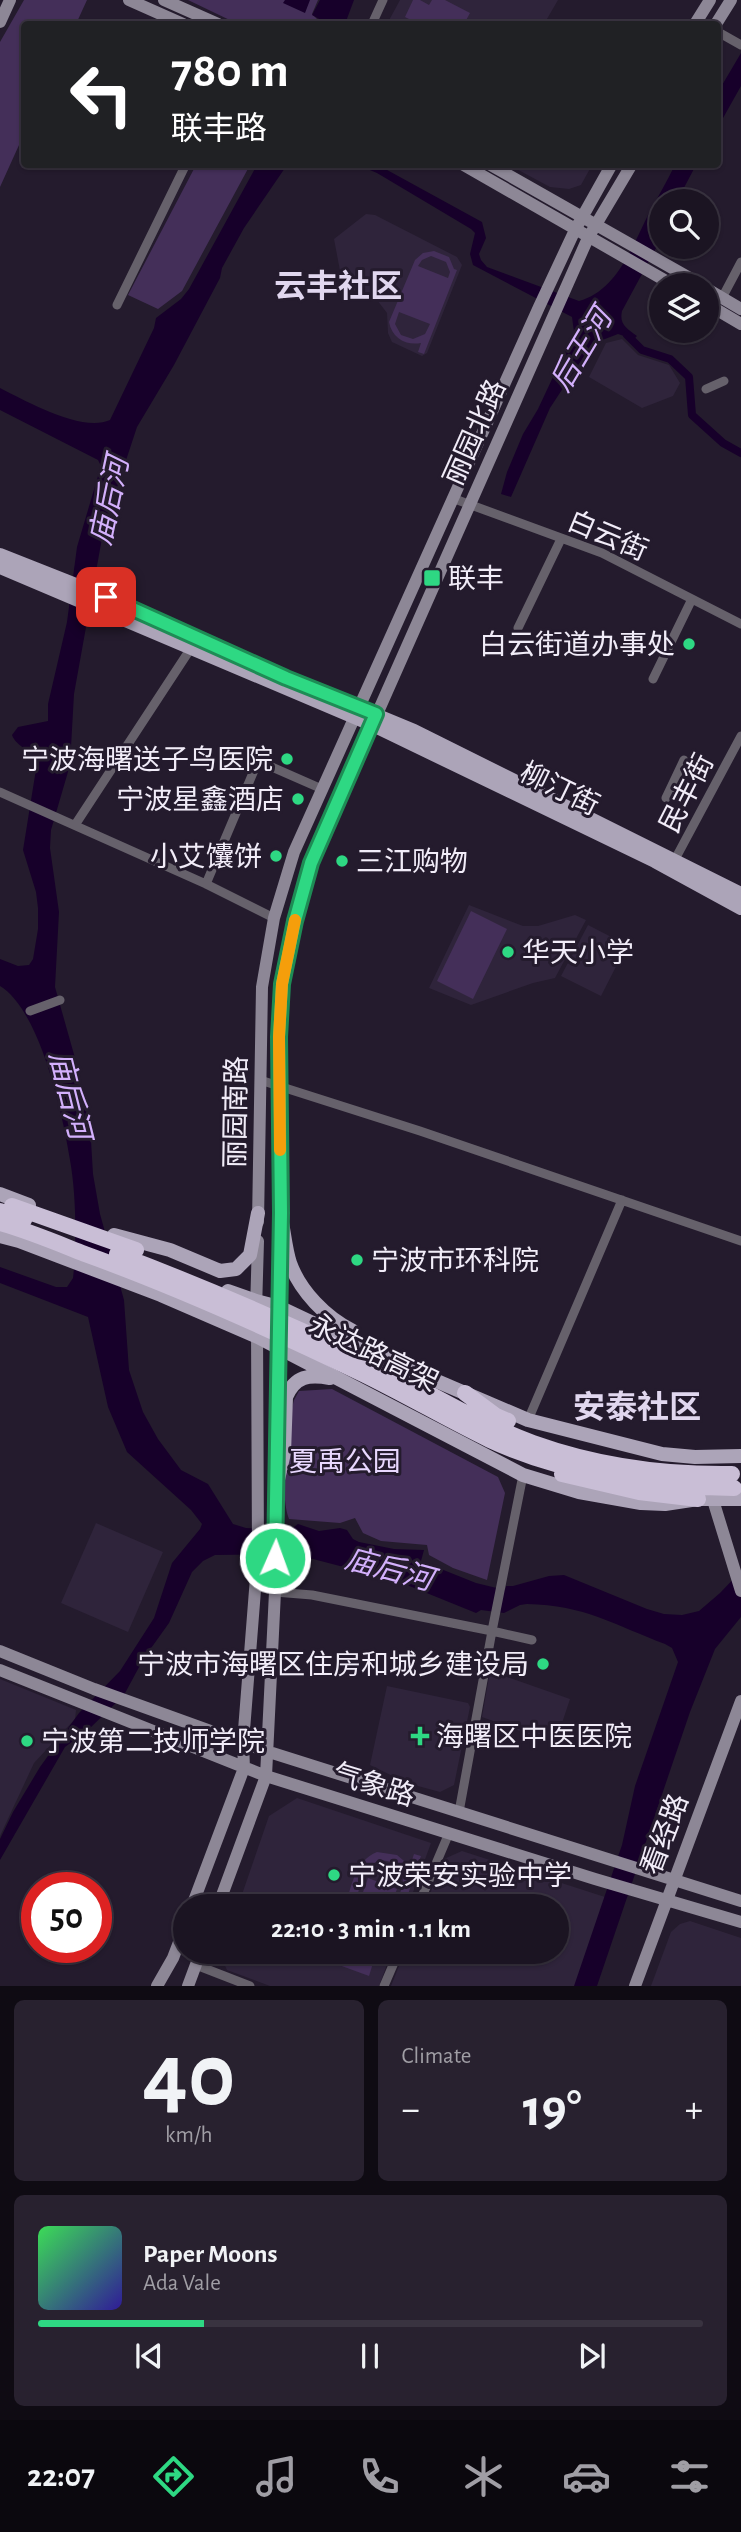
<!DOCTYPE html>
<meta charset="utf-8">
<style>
:root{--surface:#1b1422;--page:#28212f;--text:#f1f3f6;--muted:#a09ea5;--line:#393340;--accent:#2ed883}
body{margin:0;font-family:"Alegreya Sans","Noto Sans SC",sans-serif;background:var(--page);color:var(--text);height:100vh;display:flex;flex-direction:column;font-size:26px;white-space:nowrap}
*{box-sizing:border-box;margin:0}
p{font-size:23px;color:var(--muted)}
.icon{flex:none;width:38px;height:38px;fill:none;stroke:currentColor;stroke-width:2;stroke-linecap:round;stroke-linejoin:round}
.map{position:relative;height:1986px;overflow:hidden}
.details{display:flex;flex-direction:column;gap:14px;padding:14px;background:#0f0b13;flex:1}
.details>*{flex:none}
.top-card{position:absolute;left:21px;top:21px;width:700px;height:147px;border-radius:7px;box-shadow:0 2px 5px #0004,0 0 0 2px var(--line);background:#202124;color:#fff;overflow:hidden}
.controls{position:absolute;left:649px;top:189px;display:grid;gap:14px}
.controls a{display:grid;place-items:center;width:70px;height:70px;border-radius:50%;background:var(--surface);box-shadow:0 2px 5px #0004,0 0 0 2px var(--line);font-size:35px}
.speed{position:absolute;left:21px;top:1872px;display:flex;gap:14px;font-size:35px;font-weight:700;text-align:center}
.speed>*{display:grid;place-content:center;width:91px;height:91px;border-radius:50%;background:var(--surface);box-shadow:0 2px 5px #0004,0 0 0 2px var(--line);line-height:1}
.speed .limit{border:10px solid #d22;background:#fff;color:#111}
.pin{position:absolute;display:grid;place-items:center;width:60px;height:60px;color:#fff;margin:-30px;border-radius:14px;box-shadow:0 4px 10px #0006}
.me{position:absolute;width:77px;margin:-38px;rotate:2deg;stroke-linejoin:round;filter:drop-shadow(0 0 5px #0008)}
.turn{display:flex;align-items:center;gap:24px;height:147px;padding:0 35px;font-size:32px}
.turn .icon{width:91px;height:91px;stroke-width:2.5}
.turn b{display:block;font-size:49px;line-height:60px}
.big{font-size:52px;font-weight:700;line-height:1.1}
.details .widget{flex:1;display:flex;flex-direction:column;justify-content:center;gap:10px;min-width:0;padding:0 24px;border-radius:10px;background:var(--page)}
.details .dial{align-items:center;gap:0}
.dial b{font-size:91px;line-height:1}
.song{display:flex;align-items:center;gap:21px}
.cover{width:84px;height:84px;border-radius:10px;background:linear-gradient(135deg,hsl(130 70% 55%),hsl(250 70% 35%))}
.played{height:7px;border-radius:4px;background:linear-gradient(90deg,var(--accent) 25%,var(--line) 25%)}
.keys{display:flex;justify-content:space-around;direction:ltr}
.heat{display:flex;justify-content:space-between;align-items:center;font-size:38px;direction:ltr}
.details .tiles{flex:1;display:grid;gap:14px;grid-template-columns:1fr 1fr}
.widget:last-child{grid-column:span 2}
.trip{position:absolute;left:173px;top:1894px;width:396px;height:70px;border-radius:35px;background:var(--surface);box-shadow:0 2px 5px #0004,0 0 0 2px var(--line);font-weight:700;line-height:70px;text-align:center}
.dock{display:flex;height:112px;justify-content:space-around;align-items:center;background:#0b080e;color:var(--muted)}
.dock .icon{width:49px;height:49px}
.dock .on{color:var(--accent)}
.dock b{font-size:32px;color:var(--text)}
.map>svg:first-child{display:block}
.built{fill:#2f243b}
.green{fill:#442f59;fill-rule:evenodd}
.water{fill:#17002a}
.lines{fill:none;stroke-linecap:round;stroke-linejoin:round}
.canal{stroke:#17002a;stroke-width:8}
.street{stroke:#66616b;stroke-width:9}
.secondary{stroke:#8d8796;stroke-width:12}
.primary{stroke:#aca4b8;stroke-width:14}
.highway{stroke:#c9bed6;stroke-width:16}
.route-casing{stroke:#1e8c55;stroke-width:18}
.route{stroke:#2ed883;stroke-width:12}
.slow{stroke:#f59e0b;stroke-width:12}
.poi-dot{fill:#2ed883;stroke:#241b2d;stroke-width:2.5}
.labels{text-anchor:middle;stroke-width:6;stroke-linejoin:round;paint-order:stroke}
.street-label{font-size:28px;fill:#f1ecf8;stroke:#241b2d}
.poi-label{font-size:28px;fill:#f1ecf8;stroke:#241b2d;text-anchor:start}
.park-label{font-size:28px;fill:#e9d8ff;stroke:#241b2d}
.water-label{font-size:30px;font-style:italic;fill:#d3b0fc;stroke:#241b2d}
.quarter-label{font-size:32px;font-weight:bold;fill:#e1d7ef;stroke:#241b2d}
</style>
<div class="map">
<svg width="741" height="1986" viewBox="0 0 741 1986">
<rect width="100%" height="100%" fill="#241b2d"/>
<path class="built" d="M400 0H558L544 24H387Z
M509 165H592L581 185 569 189 550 187Z
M366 214 375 215 457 257 462 265 427 353 422 356 392 342 388 333 387 313 377 300 365 293 352 290 341 276 334 239Z
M622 339 638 355 669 365 680 383 673 396 642 408 589 377 606 343Z
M469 905 523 926H538L575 915 586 920 555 978 533 983 471 1005 429 988Z
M588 925 627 945 601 996 561 976Z
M96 1523 163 1552 128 1632 61 1603Z
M490 1671 570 1699 555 1744 482 1717Z
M0 1679 76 1710 75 1719 34 1763 0 1836Z
M387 1686 468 1703 470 1707 454 1785 440 1792 407 1783 370 1765Z
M297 1798 431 1843 408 1906H238L269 1816Z
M462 1851 605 1897 575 1986H391L405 1951H556V1906H425L444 1859Z
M690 1921 741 1938V1986H651L671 1932 680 1924Z
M223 1951H392L379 1986H270L227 1970 221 1957Z"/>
<path class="green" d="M24 0H87L76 24H24V134L0 187V42Z
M188 0H318L312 14 320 22 319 24H238Z
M413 0H420L429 5 432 0H445L470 13 464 24H419L405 17Z
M196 165H250L182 291 158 309 128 295Z
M434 251 449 257 454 269 457 270 424 354 418 352 421 343C406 346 392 338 389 322L415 260 423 253ZM431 256 446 262 450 272 448 278 418 266 422 260ZM399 312 430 324 425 334 413 339 401 335 395 324Z
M471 911 507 929 473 999 437 981Z
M332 1389 498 1477 505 1493 487 1580 453 1568 429 1555 427 1545 381 1541 363 1533 355 1518 340 1523 289 1519C279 1495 287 1426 294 1400L299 1391Z
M377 1852 397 1855 410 1866 414 1854 421 1856 404 1906H395C398 1898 403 1888 403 1879 403 1861 378 1854 367 1869 361 1880 358 1894 354 1906H345C352 1885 355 1861 377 1852Z
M368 1878 397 1889 391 1905 362 1895Z
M343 1951 374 1960 369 1976 339 1965Z"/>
<path class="water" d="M285 0H310L305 13 283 3Z
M320 0H354L345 24H320L321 20 312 15Z
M741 53V86L718 127V92Z
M257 165H287L244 228 222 268 220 278 174 365 137 427 104 527 74 694 70 765 51 830 50 848 59 912 55 987 75 1058 78 1083 90 1124 93 1174 100 1214 124 1300 129 1370 143 1412 158 1439 181 1470 208 1484 233 1524 246 1528 290 1530 298 1524 319 1531 340 1528 347 1530 353 1539 359 1542 394 1549 424 1550 421 1561 476 1583 505 1590 506 1586H513L549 1576 564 1575 647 1609 664 1614 682 1615 699 1611 720 1593 741 1571V1617L715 1649 690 1712 597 1986H574L622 1845 635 1786 678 1662 672 1648 665 1644C614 1625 585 1605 527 1604L520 1605 504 1613 481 1610 476 1613 397 1581 294 1554 215 1555 203 1561 192 1572 169 1623 144 1658 124 1695 88 1730 65 1747 0 1860V1839L13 1812 40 1767 79 1713 120 1671 154 1618 172 1563 200 1529 202 1524 191 1510 127 1452 108 1407 88 1317 0 1283V1267L56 1287H67L73 1278C77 1244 76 1193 70 1160 63 1115 40 1010 0 986V959L18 966 29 965 33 959 38 929V908L36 892 23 850 37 763C33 750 16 747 12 735L18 727 48 721V704L67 622 77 547 101 466 98 460 0 410V388C26 401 82 433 110 420L154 328 156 318 181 299 189 289Z
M358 165H378L482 222 486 238 479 254 481 260 487 267 579 301C617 291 633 245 649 213 658 197 667 181 675 165H696L677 201H662L661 233 656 248 622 311C619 325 627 328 637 336L631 342 627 337 618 334 592 344 550 408 511 497 501 494 507 472 523 434 538 409 574 332 572 317 473 265 470 254 475 233 471 229 377 173Z"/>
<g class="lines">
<path class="canal" d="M627 335 642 350 670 359 689 377 692 415 723 443 741 453"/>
<path class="street" d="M372 24 383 0
M718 32 741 45
M722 298 741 262
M117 305 186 164
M706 389 724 381
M452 498 602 553 741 624
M518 628 561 539
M653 679 692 599
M0 792 206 884 274 918
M666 798 684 760
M75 825 191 648
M672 865 741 736
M206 884 258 761 322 789
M30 1011 60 1000
M260 1080 420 1131 741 1241
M528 1420 622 1200
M523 1475 492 1631 532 1640
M275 1592 312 1595 492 1631 459 1812
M418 1906 449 1833
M196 1965 250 1986
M384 1986 399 1951"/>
<path class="secondary" d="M129 0 183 24
M164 0 218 24
M0 22 10 0
M695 24 710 0
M716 24 731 0
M462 164 673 285
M489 164 702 285
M707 289 741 309
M707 304 741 324
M258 1222 262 987 274 918 294 852 539 307 575 230 612 164
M256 1310 258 1241
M279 1316V1037L282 984 295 921 311 863 588 238 632 164
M713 1500 741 1591
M0 1651 94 1689 266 1751 741 1901
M0 1670 266 1776 595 1879 741 1922
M192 1906 244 1768 243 1743 258 1552 257 1328
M218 1906 266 1776 275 1592 277 1341
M157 1986 173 1958 186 1924
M188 1986 201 1951
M635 1986 741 1701"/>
<path class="primary" d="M0 555 129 606 286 678 414 731 741 894
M0 567 371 724 655 861 741 908
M0 1194 29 1205
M280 1213C284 1229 285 1248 290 1263 300 1291 326 1318 353 1331
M114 1235 170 1250 220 1271 236 1269 250 1255 258 1213
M0 1236 19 1241 161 1295 258 1337 523 1475 579 1492 641 1503 665 1504 698 1499H741
M228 1291 256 1301 279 1307 425 1376 528 1420 662 1454 695 1457 741 1456
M277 1484 284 1453 286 1397C295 1376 309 1374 330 1378"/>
<path class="highway" d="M12 1206 136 1250
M0 1211 24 1220
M0 1223C29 1231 57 1243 85 1254 179 1288 272 1330 363 1374 406 1395 447 1419 490 1440 563 1474 654 1487 734 1488
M117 1254C199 1285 278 1319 357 1356 416 1384 472 1421 533 1443 597 1466 665 1475 732 1474
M465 1393 496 1416 508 1421
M562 1474 639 1492 698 1499"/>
</g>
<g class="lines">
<g class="route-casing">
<path id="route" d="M106 597 286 678 376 714 311 863 295 921 282 984 279 1037 281 1213 275 1558"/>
</g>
<use href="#route" class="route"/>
<path class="slow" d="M280 1150 279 1037 282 984 295 920"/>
</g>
<g class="poi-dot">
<rect x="423" y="569" width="18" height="18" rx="3.5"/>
<circle cx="689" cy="644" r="7"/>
<circle cx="287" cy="759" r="7"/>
<circle cx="298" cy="799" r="7"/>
<circle cx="276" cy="856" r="7"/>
<circle cx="342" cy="861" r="7"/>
<circle cx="508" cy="952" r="7"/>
<circle cx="357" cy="1260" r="7"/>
<circle cx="543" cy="1664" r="7"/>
<path d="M416.5 1725.5h7v7h7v7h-7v7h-7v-7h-7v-7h7z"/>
<circle cx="27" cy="1741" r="7"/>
<circle cx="334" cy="1875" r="7"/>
</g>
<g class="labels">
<g class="street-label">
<text transform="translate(474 432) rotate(-66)" y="10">丽园北路</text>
<text transform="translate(608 535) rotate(23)" y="10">白云街</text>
<text transform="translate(560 788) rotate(26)" y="10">柳汀街</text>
<text transform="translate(686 793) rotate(-63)" y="10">民丰街</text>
<text transform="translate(235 1112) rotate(-89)" y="10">丽园南路</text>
<text transform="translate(374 1352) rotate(26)" y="10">永达路高架</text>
<text transform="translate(374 1784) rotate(17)" y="10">气象路</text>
<text transform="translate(664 1834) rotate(-69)" y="10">看经路</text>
</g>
<g class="poi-label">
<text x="448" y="588">联丰</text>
<text x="675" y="654" text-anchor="end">白云街道办事处</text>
<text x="273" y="769" text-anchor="end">宁波海曙送子鸟医院</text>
<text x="284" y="809" text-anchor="end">宁波星鑫酒店</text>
<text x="262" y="866" text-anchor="end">小艾馕饼</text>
<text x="356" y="871">三江购物</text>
<text x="522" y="962">华天小学</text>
<text x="371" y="1270">宁波市环科院</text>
<text x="529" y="1674" text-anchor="end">宁波市海曙区住房和城乡建设局</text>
<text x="436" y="1746">海曙区中医医院</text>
<text x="41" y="1751">宁波第二技师学院</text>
<text x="348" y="1885">宁波荣安实验中学</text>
</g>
<g class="park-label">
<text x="345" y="1471">夏禹公园</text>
</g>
<g class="water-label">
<text transform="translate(581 350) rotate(-59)" y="10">后王河</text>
<text transform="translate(109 501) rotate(-78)" y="10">庙后河</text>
<text transform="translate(70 1095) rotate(76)" y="10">庙后河</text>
<text transform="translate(389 1569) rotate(15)" y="10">庙后河</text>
</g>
<g class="quarter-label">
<text x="338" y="297">云丰社区</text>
<text x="637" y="1418">安泰社区</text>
</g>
</g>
</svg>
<div class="controls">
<a><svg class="icon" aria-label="search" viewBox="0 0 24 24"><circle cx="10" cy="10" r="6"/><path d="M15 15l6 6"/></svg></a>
<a><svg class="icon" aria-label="layers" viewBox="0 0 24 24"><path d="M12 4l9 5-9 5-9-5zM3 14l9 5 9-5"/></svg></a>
</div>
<div class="speed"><div class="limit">50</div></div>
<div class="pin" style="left:106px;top:597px;background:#d93025"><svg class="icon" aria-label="arrive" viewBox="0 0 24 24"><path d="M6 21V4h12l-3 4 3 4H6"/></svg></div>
<svg class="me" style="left:275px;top:1558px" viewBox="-20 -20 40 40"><circle r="17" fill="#2ed883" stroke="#fff" stroke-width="3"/><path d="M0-11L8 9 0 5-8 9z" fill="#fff"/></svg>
<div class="trip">22:10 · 3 min · 1.1 km</div>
<div class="top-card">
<div class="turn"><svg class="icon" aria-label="left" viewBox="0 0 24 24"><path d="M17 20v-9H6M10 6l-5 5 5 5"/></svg><div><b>780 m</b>联丰路</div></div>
</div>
</div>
<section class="details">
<div class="tiles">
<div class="widget dial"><b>40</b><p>km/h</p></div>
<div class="widget"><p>Climate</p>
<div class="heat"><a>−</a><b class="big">19°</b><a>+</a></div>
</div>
<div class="widget">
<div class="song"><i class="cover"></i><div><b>Paper Moons</b><p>Ada Vale</p></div></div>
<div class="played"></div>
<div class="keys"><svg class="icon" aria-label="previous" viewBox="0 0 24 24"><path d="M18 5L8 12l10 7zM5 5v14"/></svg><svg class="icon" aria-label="pause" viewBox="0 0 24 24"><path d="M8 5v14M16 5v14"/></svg><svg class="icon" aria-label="next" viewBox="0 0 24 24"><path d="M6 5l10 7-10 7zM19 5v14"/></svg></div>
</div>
</div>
</section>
<nav class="dock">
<b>22:07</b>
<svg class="icon on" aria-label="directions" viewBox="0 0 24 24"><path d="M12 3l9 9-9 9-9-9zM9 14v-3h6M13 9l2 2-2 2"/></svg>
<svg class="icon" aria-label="music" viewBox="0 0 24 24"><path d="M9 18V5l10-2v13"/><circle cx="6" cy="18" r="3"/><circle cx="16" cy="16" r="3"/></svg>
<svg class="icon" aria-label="phone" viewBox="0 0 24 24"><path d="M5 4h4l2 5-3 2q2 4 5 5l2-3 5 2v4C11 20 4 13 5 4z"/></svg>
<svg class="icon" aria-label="climate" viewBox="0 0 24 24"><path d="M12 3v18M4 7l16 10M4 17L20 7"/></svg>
<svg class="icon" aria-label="car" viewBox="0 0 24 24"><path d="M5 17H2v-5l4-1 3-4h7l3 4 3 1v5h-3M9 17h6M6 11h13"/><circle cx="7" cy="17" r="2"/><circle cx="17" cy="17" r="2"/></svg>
<svg class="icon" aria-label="filters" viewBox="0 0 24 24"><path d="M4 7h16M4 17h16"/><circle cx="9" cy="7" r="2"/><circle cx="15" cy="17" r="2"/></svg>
</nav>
